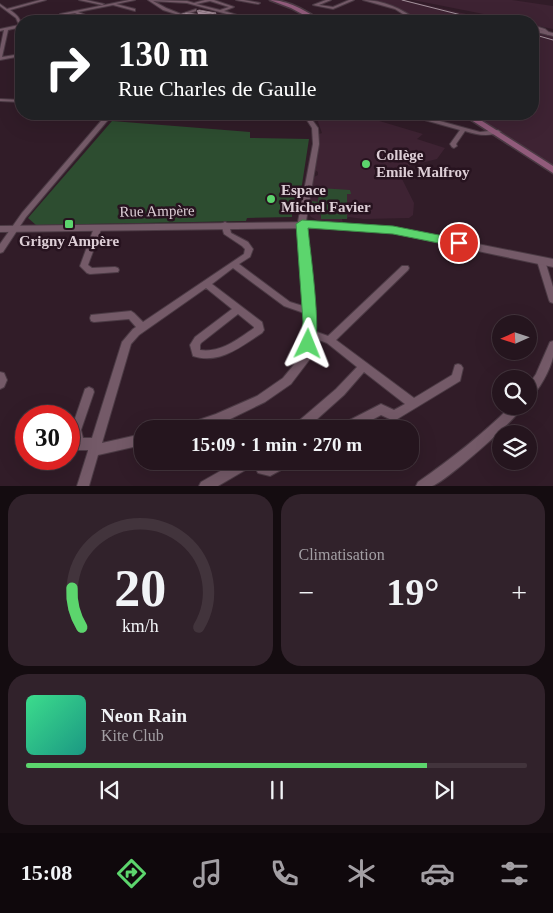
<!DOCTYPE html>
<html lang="fr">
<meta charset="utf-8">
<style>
:root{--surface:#25151e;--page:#31222b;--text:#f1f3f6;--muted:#a39fa4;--line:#42343c;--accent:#5cd56d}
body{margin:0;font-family:Georgia,serif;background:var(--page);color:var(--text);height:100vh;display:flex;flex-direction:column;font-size:19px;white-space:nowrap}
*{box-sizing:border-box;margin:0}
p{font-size:16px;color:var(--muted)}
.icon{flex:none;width:28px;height:28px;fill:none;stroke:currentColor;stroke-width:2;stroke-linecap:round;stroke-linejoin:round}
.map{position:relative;height:486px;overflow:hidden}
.panel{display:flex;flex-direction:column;gap:8px;padding:8px;background:#140c10;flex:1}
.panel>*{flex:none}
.top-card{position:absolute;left:15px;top:15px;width:524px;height:105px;border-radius:20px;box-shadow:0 5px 20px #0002,0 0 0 1px var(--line);background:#202124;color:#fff;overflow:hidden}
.needle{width:32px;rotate:267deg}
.buttons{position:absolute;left:492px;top:315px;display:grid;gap:10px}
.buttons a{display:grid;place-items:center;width:45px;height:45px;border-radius:50%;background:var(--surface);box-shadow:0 5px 20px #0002,0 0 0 1px var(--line);font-size:25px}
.speed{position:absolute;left:15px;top:405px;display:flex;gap:10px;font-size:25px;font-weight:700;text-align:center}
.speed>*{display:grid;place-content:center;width:65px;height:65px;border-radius:50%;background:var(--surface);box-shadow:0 5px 20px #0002,0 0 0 1px var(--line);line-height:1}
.speed .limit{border:8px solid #d22;background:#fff;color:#111}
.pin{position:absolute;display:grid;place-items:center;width:42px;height:42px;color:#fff;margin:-21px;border:2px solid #fff;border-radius:50%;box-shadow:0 1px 5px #0007}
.me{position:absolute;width:55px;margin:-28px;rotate:2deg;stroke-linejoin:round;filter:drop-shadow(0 0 4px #0008)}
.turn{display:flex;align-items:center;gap:18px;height:105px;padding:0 20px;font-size:22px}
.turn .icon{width:65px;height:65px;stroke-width:2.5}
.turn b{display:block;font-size:35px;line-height:42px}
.big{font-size:38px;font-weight:700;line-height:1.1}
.panel .tile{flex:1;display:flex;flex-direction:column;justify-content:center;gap:8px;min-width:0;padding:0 18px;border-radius:20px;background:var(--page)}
.panel .dial{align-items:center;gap:0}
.dial svg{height:130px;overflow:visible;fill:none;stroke:var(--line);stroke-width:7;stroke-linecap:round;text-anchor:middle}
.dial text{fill:var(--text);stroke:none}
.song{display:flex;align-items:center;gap:15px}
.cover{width:60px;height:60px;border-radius:8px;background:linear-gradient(135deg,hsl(150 70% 55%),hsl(170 70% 35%))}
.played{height:5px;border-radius:2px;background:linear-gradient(90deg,var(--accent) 80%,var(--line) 80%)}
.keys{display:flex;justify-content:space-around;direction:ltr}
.heat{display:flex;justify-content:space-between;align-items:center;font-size:28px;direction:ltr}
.panel .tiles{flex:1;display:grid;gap:8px;grid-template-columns:1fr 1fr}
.tile:last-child{grid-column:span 2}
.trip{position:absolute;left:134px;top:420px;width:285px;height:50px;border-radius:20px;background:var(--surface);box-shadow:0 5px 20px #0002,0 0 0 1px var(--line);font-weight:700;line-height:50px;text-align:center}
.dock{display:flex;height:80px;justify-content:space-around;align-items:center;background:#0f080c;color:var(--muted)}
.dock .icon{width:35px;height:35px}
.dock .on{color:var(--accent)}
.dock b{font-size:22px;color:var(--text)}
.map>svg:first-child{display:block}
.built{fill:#3e2333}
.green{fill:#2d4d30}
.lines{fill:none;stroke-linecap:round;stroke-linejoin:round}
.minor-casing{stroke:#4b3a44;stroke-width:2}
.tertiary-casing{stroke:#4b3a44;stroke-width:2}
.secondary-casing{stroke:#4b3a44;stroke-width:3}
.minor{fill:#745a68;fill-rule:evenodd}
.tertiary{fill:#745a68;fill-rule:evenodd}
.secondary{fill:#915b7b;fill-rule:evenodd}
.rail{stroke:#a5949e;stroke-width:1}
.tertiary-bridge-casing{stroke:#4b3a44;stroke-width:6;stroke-linecap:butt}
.tertiary-bridge{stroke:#745a68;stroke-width:5}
.wall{fill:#a9909e}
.shaded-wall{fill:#8a7681}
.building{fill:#c5a8b8;stroke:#8a7681}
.route{fill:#5cd56d;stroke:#3c8a47}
.poi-dot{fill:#5cd56d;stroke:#27131f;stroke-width:2}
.labels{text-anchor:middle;stroke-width:5;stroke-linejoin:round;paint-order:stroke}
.poi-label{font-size:15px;font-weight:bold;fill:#ddced6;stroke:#27131f;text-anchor:start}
.street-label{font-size:15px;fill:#ddced6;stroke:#27131f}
</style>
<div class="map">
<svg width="553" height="486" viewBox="0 0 553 486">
<rect width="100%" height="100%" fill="#311c28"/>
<path class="built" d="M366 0H405L497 21H422L393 6Z
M413 0H512L553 6V29L533 25 532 21H519Z
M533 31 553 37V167L472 114H532Z
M347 114H356L423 134 417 139 445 148 437 159 397 169 414 203 413 215 409 218 364 219 348 217 347 219H342L343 223 317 220 311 217 308 212 314 177 318 175V172L315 170 319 134 322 133 317 119 312 117Z"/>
<path class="green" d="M112 121 250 132V138L309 139 301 191H297L294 206 281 207V211H292V217L247 218 246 221 36 225 28 218Z
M319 188 350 190 351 194H347V219H321V215L312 212V201L318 202Z"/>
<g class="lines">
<g class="minor-casing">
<path id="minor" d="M40 0H46L10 10C17 15 21 18 21 27L8 30 2 57 21 54V56L0 60V49L4 30 0 31V29L19 25 16 18 0 6V4L7 9Z
M79 0H86L104 4 102 5Z
M129 0H135L116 4 135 9V11L113 5 78 12 88 16 89 18 96 21 87 20 70 21 85 18 75 13 62 15 60 14Z
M148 0 187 1 194 3 205 0H214L234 7 224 11 257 21H252L187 3 153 1 166 8 181 14 196 9V11L184 15 218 21H210L185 17 174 21H169L182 16 163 10ZM210 1 229 7 220 10 196 4Z
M236 0H244L260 3 258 4Z
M326 0H331L319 5 333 7 349 0H354L333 9 313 5Z
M363 0C383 0 403 9 418 21H414L395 9Z
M149 18 158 21 149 20 136 21Z
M532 25 545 29 551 34 548 35 543 31 532 27Z
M0 99 21 100V102L0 101Z
M107 114H113L26 217 3 252 0 253V244L22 213Z
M195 114H250L238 118 198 116Z
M303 114H308L318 128 319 144 305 227 314 331 328 336 402 266H408L409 268 408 270 336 340 414 398 452 375 455 365 458 364 461 365 463 368 460 381 394 421 381 415 355 429H339L340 425 381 404 394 410 405 404 364 372 344 395 306 429H293L294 425 336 389 357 367 327 343 314 338 310 359 291 384 265 402 222 423 205 429H183L184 425 216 414 257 396 283 378 302 355 305 333 304 313 284 306 233 268 212 284 262 322 264 330 262 333C242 346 219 365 193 356L190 345 195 337 232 309 206 288 139 335 131 344 102 443 142 434V445L98 455 89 486H77L88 451V450H79L75 448 71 430 84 392 85 389 89 387 93 389 94 392 81 430 83 438H92L122 342 133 329 136 327 129 319 94 322 91 321 90 318 91 315 131 311 134 313 143 322 244 254 245 249 242 246 224 234 221 224 225 222 229 224 231 233 248 242 253 249 250 257 239 264 290 302 303 306 297 227 313 144 312 128ZM238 314 254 327V328C238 339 221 353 200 350V345L201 343Z
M407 114H414L480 132 498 130 501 132C489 137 477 135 465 131L456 144 457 146 454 148 452 147 450 144 460 130 407 115Z
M95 225H101L102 227 88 265 92 268 115 267 118 268 119 270 118 272 90 274 87 273 80 266Z
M541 258 544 259 545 261 553 287V303L550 302 549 300 537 261 538 259Z
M553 341C553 346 553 352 553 357 551 367 539 393 529 397V384L536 374 550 342Z
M0 372 4 373 7 380 4 387 0 389Z
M511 406H523C517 419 444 483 432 486 427 486 421 486 416 486L418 482C451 459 482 435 511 406Z
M238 461H264L265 464H269L274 461H292L290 465 270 476 258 473 254 465 218 486H199L201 482Z"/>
</g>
<g class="tertiary-casing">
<path id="tertiary" d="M476 16 502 20 504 21 474 18Z
M468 17 470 19 421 21 423 20Z
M532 28 553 33V36L532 31Z
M318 222 393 227 553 259V267L393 233 318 228 0 232V226Z"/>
</g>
<g class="secondary-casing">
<path id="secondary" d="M270 0C287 0 307 11 321 21H315L291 8Z
M462 114H471L553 166V173Z"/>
</g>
<use href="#minor" class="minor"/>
<use href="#tertiary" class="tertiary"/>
<use href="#secondary" class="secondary"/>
<path class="rail" d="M402 0 485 21
M532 34 553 40"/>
<g class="tertiary-bridge-casing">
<path id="tertiary-bridge" d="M468 18 476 17"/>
</g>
<use href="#tertiary-bridge" class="tertiary-bridge"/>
</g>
<path class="wall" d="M197 11 216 13 217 17 213 18 203 16V21H180L179 15 198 14Z"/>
<path class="shaded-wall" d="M216 13 217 17 213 18V14Z
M203 15V21H193V18Z"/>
<path class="building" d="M199 10 216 13 213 14 197 11Z
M186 13 203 15 193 18 179 15Z"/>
<path class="route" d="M302 220 393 226 459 239 465 243 459 247 393 234 308 228C310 251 322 332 314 349L308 351 303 349 301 344 303 322 296 224Z"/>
<g class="poi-dot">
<circle cx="366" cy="164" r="5"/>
<circle cx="271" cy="199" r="5"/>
<rect x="64" y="219" width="10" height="10" rx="2.5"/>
</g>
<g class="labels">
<g class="poi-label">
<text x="376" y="160">Collège<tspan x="376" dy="17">Emile Malfroy</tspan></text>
<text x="281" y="195">Espace<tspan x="281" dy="17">Michel Favier</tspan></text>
<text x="69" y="246" text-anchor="middle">Grigny Ampère</text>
</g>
<g class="street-label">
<text transform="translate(157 211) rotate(-1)" y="5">Rue Ampère</text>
</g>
</g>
</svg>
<div class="buttons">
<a><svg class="needle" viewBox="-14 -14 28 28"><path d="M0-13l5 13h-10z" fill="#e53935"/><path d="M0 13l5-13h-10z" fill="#a39fa4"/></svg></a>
<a><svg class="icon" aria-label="search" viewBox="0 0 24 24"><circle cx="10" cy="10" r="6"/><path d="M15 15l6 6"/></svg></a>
<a><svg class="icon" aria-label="layers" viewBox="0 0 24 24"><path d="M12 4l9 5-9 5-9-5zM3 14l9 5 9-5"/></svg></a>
</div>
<div class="speed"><div class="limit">30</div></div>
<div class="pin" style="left:459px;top:243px;background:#d93025"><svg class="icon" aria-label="arrive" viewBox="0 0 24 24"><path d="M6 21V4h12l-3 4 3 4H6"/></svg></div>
<svg class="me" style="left:308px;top:344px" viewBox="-20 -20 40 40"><path d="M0-17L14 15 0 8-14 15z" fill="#5cd56d" stroke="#fff" stroke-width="4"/></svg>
<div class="trip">15:09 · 1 min · 270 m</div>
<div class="top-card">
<div class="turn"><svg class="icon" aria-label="right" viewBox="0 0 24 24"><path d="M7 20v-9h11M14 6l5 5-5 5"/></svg><div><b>130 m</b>Rue Charles de Gaulle</div></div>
</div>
</div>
<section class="panel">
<div class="tiles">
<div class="tile dial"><svg viewBox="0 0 100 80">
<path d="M14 69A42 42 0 1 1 86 69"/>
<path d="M14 69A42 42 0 0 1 8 45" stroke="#5cd56d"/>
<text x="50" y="56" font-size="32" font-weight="700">20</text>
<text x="50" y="72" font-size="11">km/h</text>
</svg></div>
<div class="tile"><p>Climatisation</p>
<div class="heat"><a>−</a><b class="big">19°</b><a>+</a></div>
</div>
<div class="tile">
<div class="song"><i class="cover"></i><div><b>Neon Rain</b><p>Kite Club</p></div></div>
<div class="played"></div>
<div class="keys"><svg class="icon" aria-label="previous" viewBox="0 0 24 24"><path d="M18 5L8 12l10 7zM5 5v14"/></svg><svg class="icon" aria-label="pause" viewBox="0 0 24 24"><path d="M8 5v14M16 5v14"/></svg><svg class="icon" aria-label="next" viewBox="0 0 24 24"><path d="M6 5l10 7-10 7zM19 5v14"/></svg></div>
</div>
</div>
</section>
<nav class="dock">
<b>15:08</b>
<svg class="icon on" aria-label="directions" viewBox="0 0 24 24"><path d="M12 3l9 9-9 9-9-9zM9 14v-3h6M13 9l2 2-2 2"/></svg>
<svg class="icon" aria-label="music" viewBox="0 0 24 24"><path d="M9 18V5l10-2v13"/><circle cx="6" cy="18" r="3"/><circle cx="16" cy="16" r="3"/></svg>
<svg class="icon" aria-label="phone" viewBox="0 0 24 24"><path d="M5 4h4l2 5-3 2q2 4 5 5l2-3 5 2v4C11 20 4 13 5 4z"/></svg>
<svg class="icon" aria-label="climate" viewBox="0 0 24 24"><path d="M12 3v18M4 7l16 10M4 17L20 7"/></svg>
<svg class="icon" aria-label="car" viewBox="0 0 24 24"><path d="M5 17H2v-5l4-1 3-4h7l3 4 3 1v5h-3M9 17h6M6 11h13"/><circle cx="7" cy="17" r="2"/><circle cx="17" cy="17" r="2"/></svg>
<svg class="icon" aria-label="filters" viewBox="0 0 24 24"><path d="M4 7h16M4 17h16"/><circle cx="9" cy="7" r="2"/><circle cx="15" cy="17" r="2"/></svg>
</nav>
